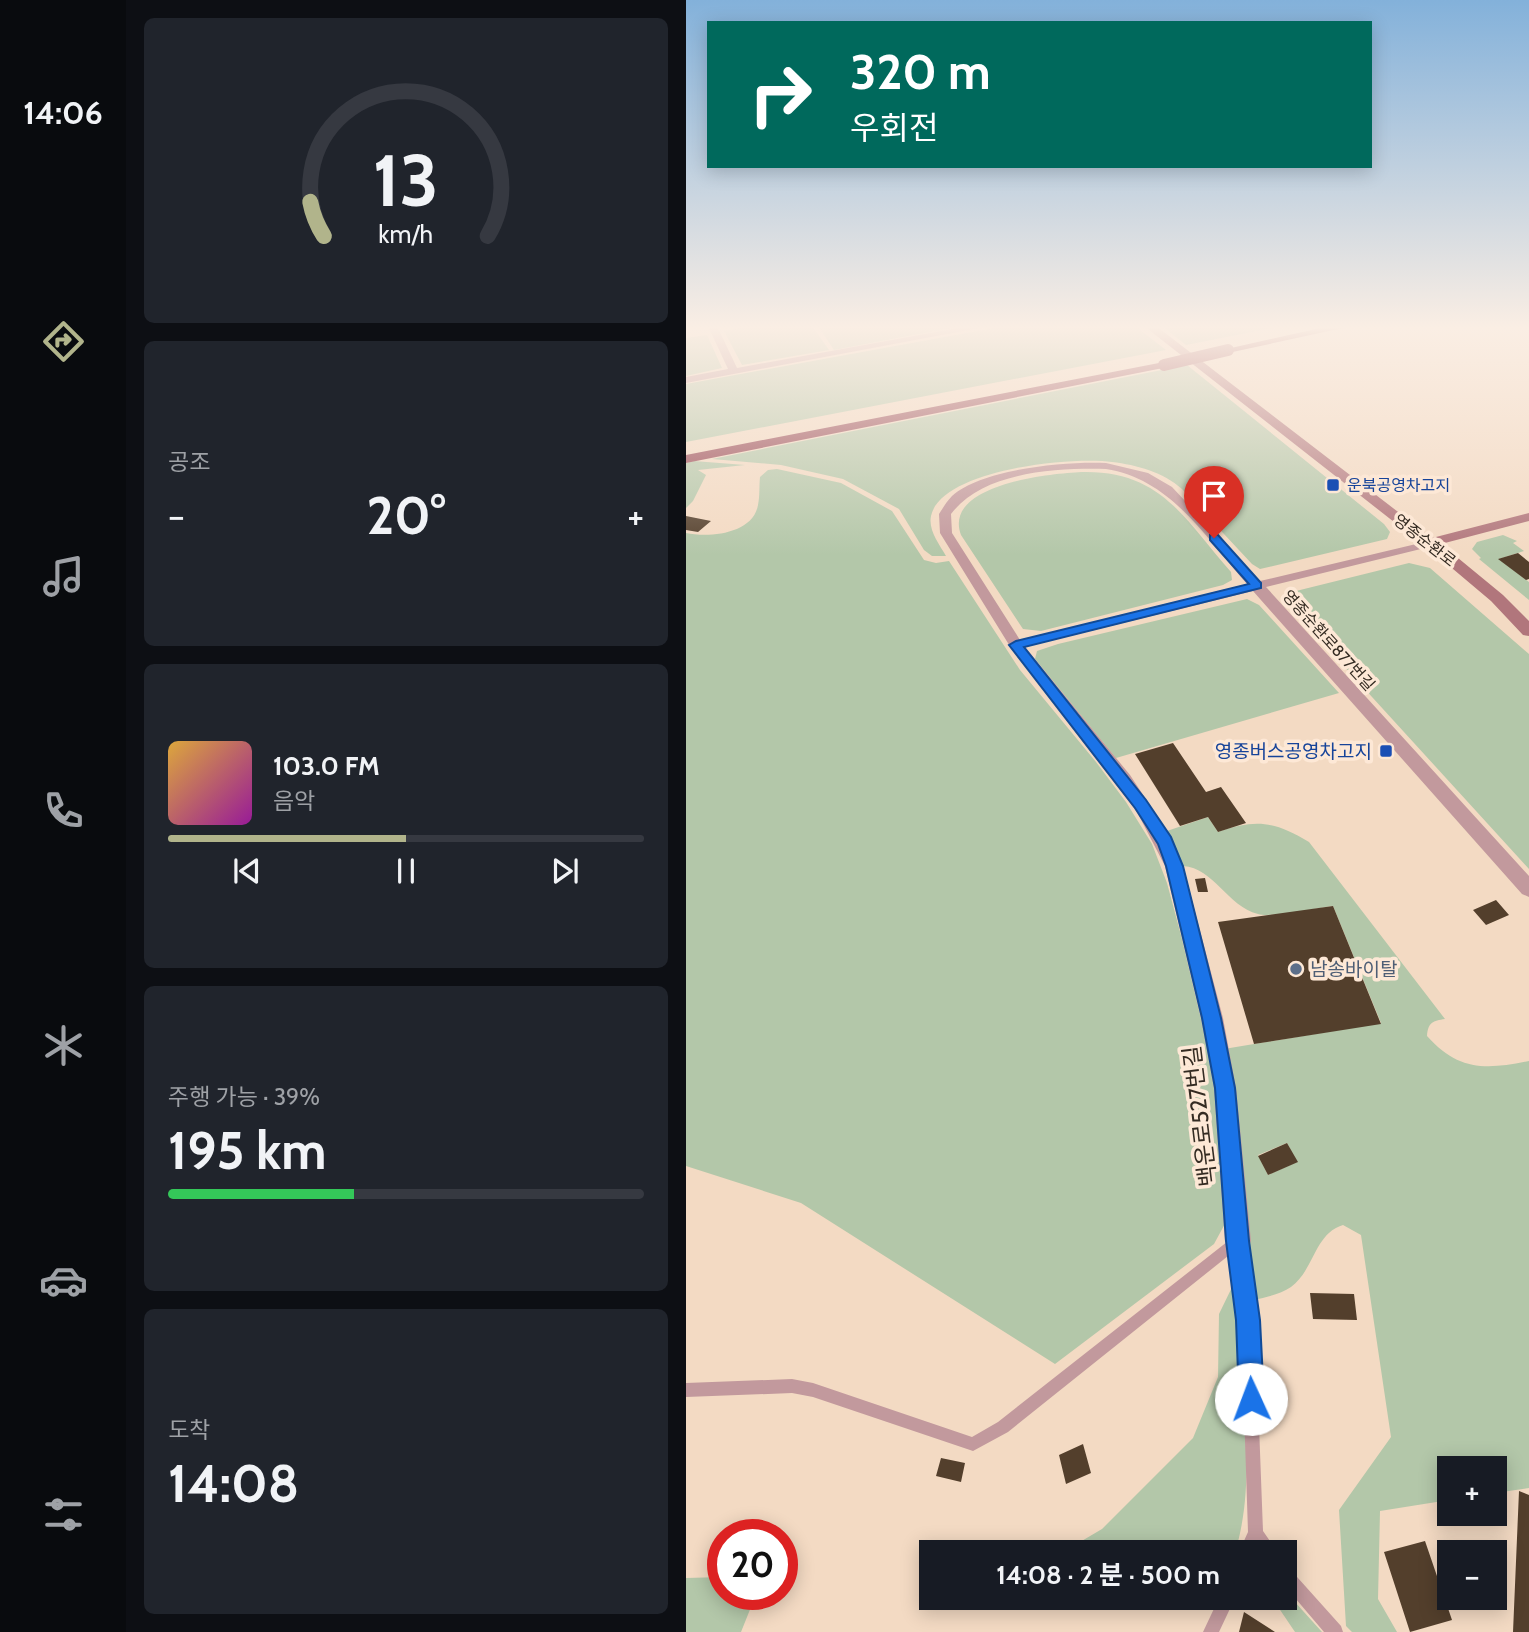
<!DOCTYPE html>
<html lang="ko">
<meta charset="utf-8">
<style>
:root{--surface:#171b24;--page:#20242c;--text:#f1f3f6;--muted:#9ea1a6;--line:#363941;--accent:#b1b48b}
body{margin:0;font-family:Cabin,"Noto Sans KR",sans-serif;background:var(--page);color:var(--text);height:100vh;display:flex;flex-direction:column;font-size:26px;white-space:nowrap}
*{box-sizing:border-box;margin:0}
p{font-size:23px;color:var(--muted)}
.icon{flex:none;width:38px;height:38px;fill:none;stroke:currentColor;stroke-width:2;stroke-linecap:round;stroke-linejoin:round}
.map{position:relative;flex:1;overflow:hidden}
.side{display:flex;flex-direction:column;gap:18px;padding:18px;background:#0d0f14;width:560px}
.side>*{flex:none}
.guide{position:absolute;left:21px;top:21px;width:665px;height:147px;border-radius:0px;box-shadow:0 4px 18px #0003;background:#00695c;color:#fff;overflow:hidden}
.tools{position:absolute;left:751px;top:1456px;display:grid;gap:14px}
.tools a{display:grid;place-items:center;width:70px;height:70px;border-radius:0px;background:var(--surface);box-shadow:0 4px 18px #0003;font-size:35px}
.speed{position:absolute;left:21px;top:1519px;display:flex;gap:14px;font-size:35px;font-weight:700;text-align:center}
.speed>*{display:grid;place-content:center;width:91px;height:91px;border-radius:50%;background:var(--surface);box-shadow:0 4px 18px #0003;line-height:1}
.speed .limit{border:10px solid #d22;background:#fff;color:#111}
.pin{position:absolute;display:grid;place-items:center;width:60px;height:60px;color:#fff;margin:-72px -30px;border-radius:50% 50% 50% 0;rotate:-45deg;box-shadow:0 0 7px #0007}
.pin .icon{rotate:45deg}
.me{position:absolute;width:77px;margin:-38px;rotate:358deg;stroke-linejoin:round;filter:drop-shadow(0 0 5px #0008)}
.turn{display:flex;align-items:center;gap:24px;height:147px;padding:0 28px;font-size:32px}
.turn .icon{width:91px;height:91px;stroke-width:2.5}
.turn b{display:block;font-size:49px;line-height:60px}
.big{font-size:52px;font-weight:700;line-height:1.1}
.side .card{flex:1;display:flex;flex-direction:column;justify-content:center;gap:10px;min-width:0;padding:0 24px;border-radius:10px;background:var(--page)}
.side .dial{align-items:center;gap:0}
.dial svg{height:182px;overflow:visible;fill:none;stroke:var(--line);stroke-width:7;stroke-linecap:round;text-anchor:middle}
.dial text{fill:var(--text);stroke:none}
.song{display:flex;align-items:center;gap:21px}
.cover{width:84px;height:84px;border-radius:10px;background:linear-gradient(135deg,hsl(40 70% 55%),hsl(300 70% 35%))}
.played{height:7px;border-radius:4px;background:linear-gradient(90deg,var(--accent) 50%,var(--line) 50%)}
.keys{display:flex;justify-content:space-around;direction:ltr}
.heat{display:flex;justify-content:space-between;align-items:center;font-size:38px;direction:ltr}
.charge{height:10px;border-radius:5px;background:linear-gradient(90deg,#34c759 39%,var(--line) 0)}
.trip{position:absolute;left:233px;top:1540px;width:378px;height:70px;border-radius:0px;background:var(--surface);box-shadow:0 4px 18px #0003;font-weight:700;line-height:70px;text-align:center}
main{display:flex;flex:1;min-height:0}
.dock{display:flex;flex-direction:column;width:126px;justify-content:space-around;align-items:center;background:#090b0e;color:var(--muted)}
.dock .icon{width:49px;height:49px}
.dock .current{color:var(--accent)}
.dock b{font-size:32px;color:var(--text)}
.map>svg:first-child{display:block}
.green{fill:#b3c7a9;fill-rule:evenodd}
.building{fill:#533f2c}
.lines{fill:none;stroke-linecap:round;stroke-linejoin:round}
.lane{fill:#c2999d;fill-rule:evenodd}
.street{fill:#c2999d;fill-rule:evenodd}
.secondary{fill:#b1767c;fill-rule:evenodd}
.highway{fill:#964552;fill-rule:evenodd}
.highway-bridge{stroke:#964552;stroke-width:12}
.route{fill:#1a73e8;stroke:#114b97;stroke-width:2}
.transit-dot{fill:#1a4fb4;stroke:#fde8d6;stroke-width:2.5}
.service-dot{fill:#5c6f8a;stroke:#fde8d6;stroke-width:2.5}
.labels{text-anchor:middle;stroke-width:7;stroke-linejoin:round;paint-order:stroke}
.far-transit-label{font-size:16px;fill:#164399;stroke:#fde8d6;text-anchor:start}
.far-street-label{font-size:16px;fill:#342b22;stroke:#fde8d6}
.transit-label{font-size:19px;fill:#164399;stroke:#fde8d6;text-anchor:end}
.service-label{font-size:19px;fill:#4e5e75;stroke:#fde8d6;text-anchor:start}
.near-street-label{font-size:23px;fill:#342b22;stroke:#fde8d6}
</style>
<main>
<nav class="dock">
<b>14:06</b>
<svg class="icon current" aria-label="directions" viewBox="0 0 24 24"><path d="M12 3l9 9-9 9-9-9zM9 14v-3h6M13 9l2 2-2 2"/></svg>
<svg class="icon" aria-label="music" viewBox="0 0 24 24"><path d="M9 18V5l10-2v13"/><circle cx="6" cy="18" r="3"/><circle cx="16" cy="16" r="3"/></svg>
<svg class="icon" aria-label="phone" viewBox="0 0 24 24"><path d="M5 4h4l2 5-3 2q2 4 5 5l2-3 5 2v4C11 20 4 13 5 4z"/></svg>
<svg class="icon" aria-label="climate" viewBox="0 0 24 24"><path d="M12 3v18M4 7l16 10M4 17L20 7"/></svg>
<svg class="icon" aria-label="car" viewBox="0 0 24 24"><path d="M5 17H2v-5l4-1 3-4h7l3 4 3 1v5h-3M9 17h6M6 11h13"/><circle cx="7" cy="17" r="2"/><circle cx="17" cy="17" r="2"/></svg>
<svg class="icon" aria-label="filters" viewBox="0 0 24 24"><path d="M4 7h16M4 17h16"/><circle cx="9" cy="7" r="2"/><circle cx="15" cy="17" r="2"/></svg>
</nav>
<section class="side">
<div class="card dial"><svg viewBox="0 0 100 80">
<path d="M14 69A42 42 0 1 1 86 69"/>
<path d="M14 69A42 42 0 0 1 8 54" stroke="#b1b48b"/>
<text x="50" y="56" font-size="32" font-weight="700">13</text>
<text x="50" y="72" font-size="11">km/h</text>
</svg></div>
<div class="card"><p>공조</p>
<div class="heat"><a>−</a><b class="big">20°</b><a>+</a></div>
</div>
<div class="card">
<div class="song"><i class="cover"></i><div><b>103.0 FM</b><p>음악</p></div></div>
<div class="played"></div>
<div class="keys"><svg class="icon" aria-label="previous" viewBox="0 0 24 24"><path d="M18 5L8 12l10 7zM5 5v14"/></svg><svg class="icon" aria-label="pause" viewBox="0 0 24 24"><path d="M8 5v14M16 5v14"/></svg><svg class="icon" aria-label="next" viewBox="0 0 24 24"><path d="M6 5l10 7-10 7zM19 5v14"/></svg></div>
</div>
<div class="card"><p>주행 가능 · 39%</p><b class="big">195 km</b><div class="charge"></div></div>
<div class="card"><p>도착</p><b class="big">14:08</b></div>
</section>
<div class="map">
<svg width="843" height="1632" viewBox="0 0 843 1632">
<rect width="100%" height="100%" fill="#f3dac3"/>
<path class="green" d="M65 326H126L143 350 56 365 38 331Z
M132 326H275L148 350Z
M319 326H449L480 350 0 442V384Z
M476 326H596L500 345Z
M21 335 36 368 0 376V338Z
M501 365 698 524 704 532 701 539 574 569 566 564 496 489C477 472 451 465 426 462 388 456 255 469 245 516 242 530 253 544 260 556H246L238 550 213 509 157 479 95 465 26 459Z
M8 461 59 465 12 470 20 475 7 501 0 508V463Z
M91 469 155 483 206 511 238 560 250 563 263 561 334 670 410 762 440 802 466 844 481 883 496 939 531 1086 541 1220 528 1244 369 1364 115 1203 0 1166V533C23 538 67 534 72 505 74 496 73 486 74 477L82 470Z
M398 472C476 471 499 520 545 572L546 580 537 585 355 631 337 629 275 535C256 484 366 473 398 472Z
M817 535 831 541 827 543 838 551 813 559 843 582V600L793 559 795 558 786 549 791 542Z
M723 563 744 568 843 654V869L603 606 601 600 610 591Z
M561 599 573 605 653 693 430 758 349 659 351 651 372 644Z
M522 817 532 832C570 819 588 821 623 842L759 1019C747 1021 742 1022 741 1036 772 1071 800 1070 843 1061V1488L809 1493 808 1468H763V1500L694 1511 692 1599 711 1632H666L660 1626 653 1510 705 1437 675 1235 657 1225C628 1234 629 1269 605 1287 595 1294 580 1297 568 1300L557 1244 538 1049 695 1023 647 906C631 908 585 918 572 914 541 906 528 868 497 866L481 831ZM601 1143 611 1162 582 1175 572 1155Z
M550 1279C556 1320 558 1361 559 1403 561 1451 564 1505 549 1552H521L517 1541 495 1543 477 1552H377L416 1529 507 1438 532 1377 533 1314Z
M37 1577V1594H65L67 1602 55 1632H0V1578Z
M599 1591 636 1632H609L586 1598H598Z"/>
<path class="building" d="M0 516 25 521 12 532 0 530Z
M832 553 843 562V579L840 580 812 559Z
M487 743 520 792 535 787 560 823 532 832 522 817 494 826 449 754Z
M519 878 522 892H512L509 879Z
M810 900 823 915 800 925 787 910Z
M647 906 695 1024 568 1044 532 922Z
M601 1143 612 1162 582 1175 572 1156Z
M624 1293 668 1294 671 1320 627 1319Z
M397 1444 405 1473 380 1484 373 1455Z
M255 1458 279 1463 275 1482 250 1476Z
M833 1491 843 1495V1632H827Z
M739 1541 766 1620 724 1632 698 1552Z
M558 1612 589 1632H553Z"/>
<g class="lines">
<path class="lane" d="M550 1236 556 1238 558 1242 569 1319 577 1531 588 1547 591 1552H574L571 1548 569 1552H553L562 1532 555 1319 547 1252 322 1432 287 1451 127 1397 106 1393 0 1397V1383L106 1379 127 1383 286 1437 312 1422 546 1238Z
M598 1565 603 1568 655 1626 657 1632H638L598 1585Z
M533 1598H549L533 1632H517Z"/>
<path class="street" d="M22 326H31L51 368 283 326 293 328 0 383V377L42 369Z
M420 463 462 473 486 487 574 581 747 540V546L580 587 843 876V897L836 894 567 591 339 647 444 775 481 831 497 866 537 1018 550 1088 565 1241 561 1250 552 1254 543 1250 539 1241 528 1088 515 1018 479 866 451 812 325 648 254 533 253 514C257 508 261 501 266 496 296 469 380 461 420 463ZM420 469C485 479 520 538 561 584L334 640 266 533 265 514C297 471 371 468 420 469Z"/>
<path class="secondary" d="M458 326H470L746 538 843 513V521L755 544 817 595 843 621V636L837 635 805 601 754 558Z"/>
<path class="highway" d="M643 326H666L542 353 536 350Z
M478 362 484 365 482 367 0 463V455Z"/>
<path class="highway-bridge" d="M478 365 542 350"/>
</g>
<linearGradient id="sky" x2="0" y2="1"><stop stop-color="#83b1da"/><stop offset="0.59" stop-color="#faeee4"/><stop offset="1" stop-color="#faeee4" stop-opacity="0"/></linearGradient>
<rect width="843" height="555" fill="url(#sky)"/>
<path class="route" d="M524 535H532L575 583V588L338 647 460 800 485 837 497 866 535 1018 549 1088 563 1241 574 1320 578 1399 574 1408 565 1412 556 1408 553 1399 550 1320 540 1241 529 1088 516 1018 480 866 472 844 449 808 323 645 330 641 563 584 524 540Z"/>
<g class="transit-dot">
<rect x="640" y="478" width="14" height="14" rx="3.5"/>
<rect x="693" y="744" width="14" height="14" rx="3.5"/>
</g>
<circle class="service-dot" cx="610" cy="969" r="7"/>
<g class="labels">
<g class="far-transit-label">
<text x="661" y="491">운북공영차고지</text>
</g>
<g class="far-street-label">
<text transform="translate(739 540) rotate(38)" y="6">영종순환로</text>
<text transform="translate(643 640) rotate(48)" y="6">영종순환로877번길</text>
</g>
<g class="transit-label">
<text x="686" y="758">영종버스공영차고지</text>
</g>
<g class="service-label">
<text x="624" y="976">남송바이탈</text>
</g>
<g class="near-street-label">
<text transform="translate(514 1116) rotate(-97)" y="8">백운로527번길</text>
</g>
</g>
</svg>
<div class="tools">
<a>+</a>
<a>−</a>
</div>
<div class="speed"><div class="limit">20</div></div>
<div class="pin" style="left:528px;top:538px;background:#d93025"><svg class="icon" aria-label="arrive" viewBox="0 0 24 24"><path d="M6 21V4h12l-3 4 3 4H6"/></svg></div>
<svg class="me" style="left:565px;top:1399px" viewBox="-20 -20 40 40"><circle r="19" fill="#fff"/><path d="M0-13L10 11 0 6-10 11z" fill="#1a73e8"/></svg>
<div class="trip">14:08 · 2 분 · 500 m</div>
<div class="guide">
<div class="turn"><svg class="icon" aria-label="right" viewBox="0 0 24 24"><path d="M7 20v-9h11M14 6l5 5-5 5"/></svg><div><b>320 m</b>우회전</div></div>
</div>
</div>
</main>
